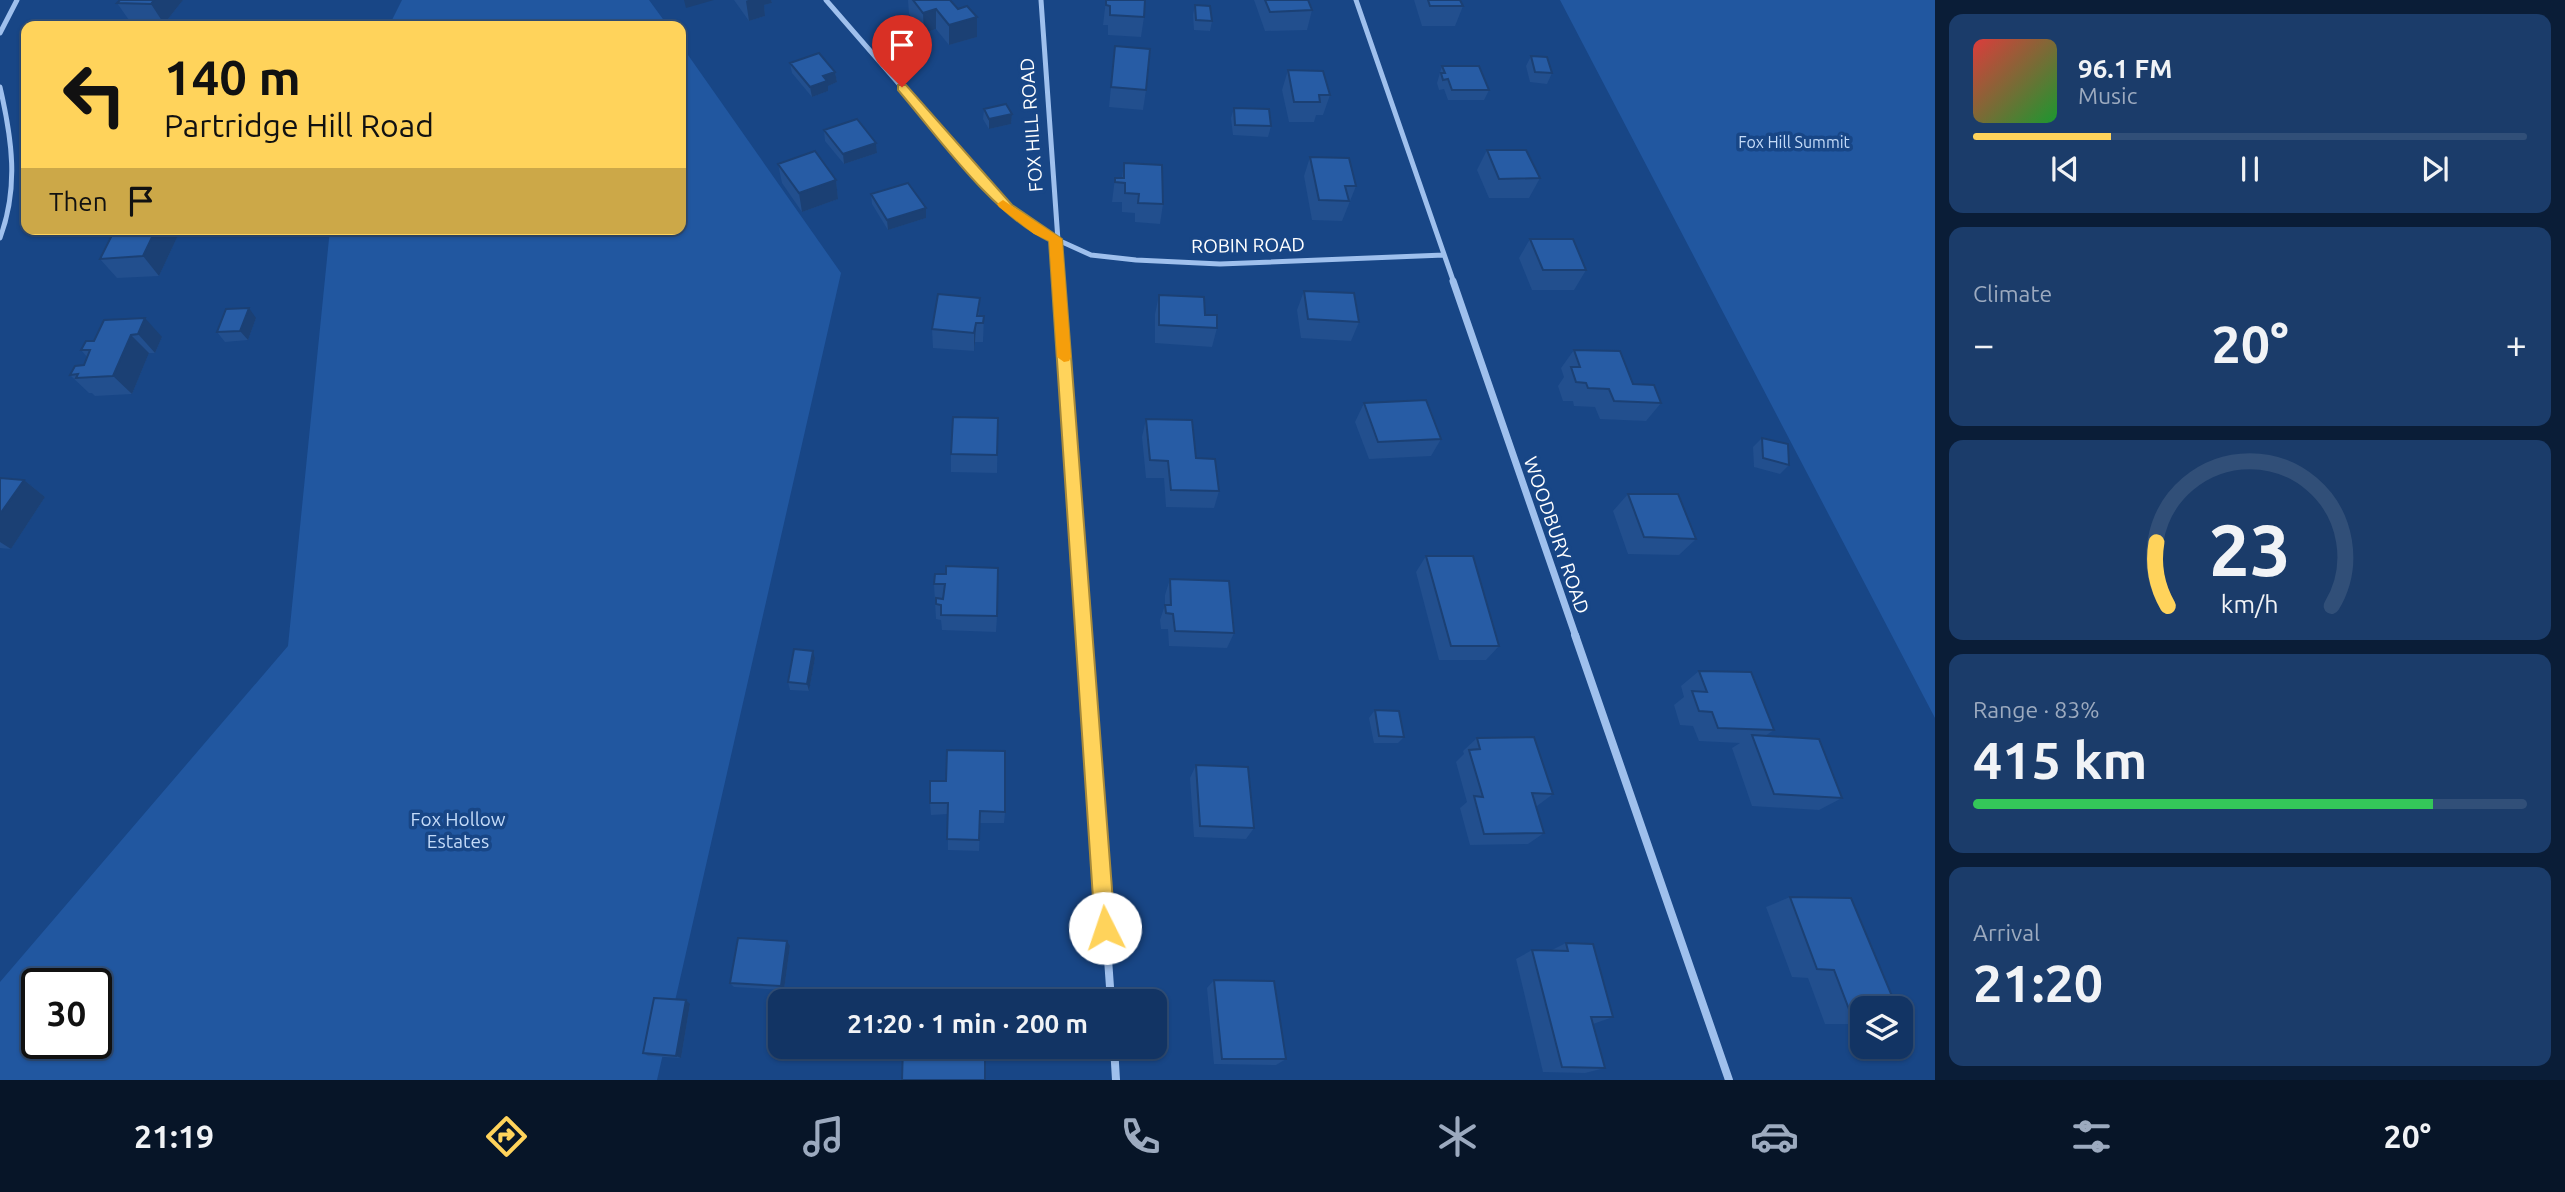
<!DOCTYPE html>
<meta charset="utf-8">
<style>
:root{--surface:#123464;--page:#1b3c6a;--text:#f1f3f6;--muted:#9caabf;--line:#314f78;--accent:#ffd35b}
body{margin:0;font-family:Ubuntu,sans-serif;background:var(--page);color:var(--text);height:100vh;display:flex;flex-direction:column;font-size:26px;white-space:nowrap}
*{box-sizing:border-box;margin:0}
p{font-size:23px;color:var(--muted)}
.icon{flex:none;width:38px;height:38px;fill:none;stroke:currentColor;stroke-width:2;stroke-linecap:round;stroke-linejoin:round}
.map{position:relative;flex:1;overflow:hidden}
.panel{display:flex;flex-direction:column;gap:14px;padding:14px;background:#0a1d37;width:630px}
.panel>*{flex:none}
.hud{position:absolute;left:21px;top:21px;width:665px;height:214px;border-radius:14px;box-shadow:0 2px 5px #0004,0 0 0 2px var(--line);background:#ffd35b;color:#111;overflow:hidden}
.buttons{position:absolute;left:1850px;top:996px;display:grid;gap:14px}
.buttons a{display:grid;place-items:center;width:63px;height:63px;border-radius:14px;background:var(--surface);box-shadow:0 2px 5px #0004,0 0 0 2px var(--line);font-size:35px}
.speed{position:absolute;left:21px;top:968px;display:flex;gap:14px;font-size:35px;font-weight:700;text-align:center}
.speed>*{display:grid;place-content:center;width:91px;height:91px;border-radius:50%;background:var(--surface);box-shadow:0 2px 5px #0004,0 0 0 2px var(--line);line-height:1}
.speed .limit{border:4px solid #111;border-radius:10px;background:#fff;color:#111}
.pin{position:absolute;display:grid;place-items:center;width:60px;height:60px;color:#fff;margin:-72px -30px;border-radius:50% 50% 50% 0;rotate:-45deg;box-shadow:0 0 7px #0007}
.pin .icon{rotate:45deg}
.me{position:absolute;width:77px;margin:-38px;rotate:356deg;stroke-linejoin:round;filter:drop-shadow(0 0 5px #0008)}
.turn{display:flex;align-items:center;gap:24px;height:147px;padding:0 28px;font-size:32px}
.turn .icon{width:91px;height:91px;stroke-width:2.5}
.turn b{display:block;font-size:49px;line-height:60px}
.then{display:flex;align-items:center;height:66px;padding:0 28px;background:#0003;gap:14px;font-size:26px}
.big{font-size:52px;font-weight:700;line-height:1.1}
.panel .tile{flex:1;display:flex;flex-direction:column;justify-content:center;gap:10px;min-width:0;padding:0 24px;border-radius:14px;background:var(--page)}
.panel .dial{align-items:center;gap:0}
.dial svg{height:182px;overflow:visible;fill:none;stroke:var(--line);stroke-width:7;stroke-linecap:round;text-anchor:middle}
.dial text{fill:var(--text);stroke:none}
.song{display:flex;align-items:center;gap:21px}
.cover{width:84px;height:84px;border-radius:10px;background:linear-gradient(135deg,hsl(0 70% 55%),hsl(130 70% 35%))}
.played{height:7px;border-radius:4px;background:linear-gradient(90deg,var(--accent) 25%,var(--line) 25%)}
.keys{display:flex;justify-content:space-around;direction:ltr}
.heat{display:flex;justify-content:space-between;align-items:center;font-size:38px;direction:ltr}
.charge{height:10px;border-radius:5px;background:linear-gradient(90deg,#34c759 83%,var(--line) 0)}
.trip{position:absolute;left:768px;top:989px;width:399px;height:70px;border-radius:14px;background:var(--surface);box-shadow:0 2px 5px #0004,0 0 0 2px var(--line);font-weight:700;line-height:70px;text-align:center}
.menu{display:flex;height:112px;justify-content:space-around;align-items:center;background:#071528;color:var(--muted)}
.menu .icon{width:49px;height:49px}
.menu .on{color:var(--accent)}
.menu b{font-size:32px;color:var(--text)}
main{display:flex;flex:1;min-height:0}
.map>svg:first-child{display:block}
.green{fill:#2157a0;fill-rule:evenodd}
.lines{fill:none;stroke-linecap:round;stroke-linejoin:round}
.street-far2{stroke:#9fc0ed;stroke-width:5}
.street-far1{stroke:#9fc0ed;stroke-width:7}
.street{stroke:#9fc0ed;stroke-width:8}
.wall{fill:#224f8e}
.shaded-wall{fill:#1b4074}
.building{fill:#275ca5;stroke:#1b4074;stroke-width:2}
.route{fill:#ffd35b;stroke:#a6893b;stroke-width:2}
.slow{fill:#f59e0b}
.labels{text-anchor:middle;stroke-width:7;stroke-linejoin:round;paint-order:stroke}
.far-park-label{font-size:16px;fill:#c4dbf9;stroke:#184686}
.street-label{font-size:19px;fill:#fff;stroke:#184686}
.park-label{font-size:19px;fill:#c4dbf9;stroke:#184686}
</style>
<main>
<div class="map">
<svg width="1935" height="1080" viewBox="0 0 1935 1080">
<rect width="100%" height="100%" fill="#184686"/>
<path class="green" d="M402 0H649L668 26H389Z
M1560 0H1935V718Z
M681 45 841 273 657 1080H0V982L288 646 330 229H681ZM37 984H96V1043H37Z"/>
<g class="lines">
<path class="street-far2" d="M826 0 1007 208 1038 231 1091 255 1136 260 1220 264 1444 255
M1041 0 1061 283
M1356 0 1454 283
M0 33 17 0
M0 87C12 139 19 187 0 238"/>
<path class="street-far1" d="M1061 281 1086 637
M1453 281 1576 637"/>
<path class="street" d="M1085 635 1111 1001
M1575 635 1729 1080
M1114 1046 1116 1080"/>
</g>
<path class="wall" d="M120 0H183L164 24 131 23 117 3Z
M734 0H771L772 3 764 5 765 16 749 21Z
M908 0H950L977 37 949 45 936 29 924 33 909 14Z
M1106 0 1144 17 1141 37 1108 35V25H1103Z
M1254 0H1308L1312 10 1307 30 1265 31Z
M1414 0H1460L1463 6 1455 26H1422Z
M1195 5 1212 21 1210 31 1194 30 1193 15Z
M1115 46 1146 90 1143 110 1109 107Z
M1531 56 1552 73 1547 84 1530 82 1526 66Z
M790 63 835 72 837 82 828 86V91L812 97 792 73Z
M1442 66 1489 90 1484 100H1448L1444 89 1439 90 1437 83Z
M1288 70 1330 95 1323 115H1316L1314 122H1289L1282 90Z
M1234 108 1271 126 1268 137 1233 135 1231 118Z
M984 109 1012 114 1011 124 989 129 983 119Z
M824 130 876 143 877 153 844 164 825 141Z
M1487 150 1540 178 1529 198H1489L1477 170Z
M1310 157 1356 186 1342 221 1312 220 1304 176Z
M1124 163 1163 204 1160 224 1135 222V213L1122 212V202H1112L1115 178H1122Z
M778 164 836 180 838 199 802 212 782 183Z
M871 194 926 208V218L888 230 872 204Z
M181 229 159 276 117 278 100 259Z
M1530 239 1586 270 1574 290H1532L1519 258Z
M1304 291 1359 322 1351 341 1301 338 1297 310Z
M1159 295 1205 315 1217 328 1212 347 1155 343V314Z
M980 298 979 316H984L983 342H975L974 351 933 348 932 329Z
M256 318 248 340 225 342 217 332Z
M104 320 162 337 155 353H149L132 394 95 396 92 393H89L70 375 84 365 87 357 81 350 94 341Z
M1574 350 1633 384 1661 403 1646 421 1600 419 1595 407 1574 406 1573 401H1563L1558 386 1564 377 1561 368Z
M1364 403 1441 439 1431 456 1369 459 1355 422Z
M998 418 997 473 951 472V454Z
M1146 419 1196 458 1219 491 1214 508 1166 507 1164 478H1146L1142 437Z
M1762 438 1789 465 1780 474 1754 467 1753 447Z
M0 478 24 480 45 497 11 549 0 548Z
M1628 494 1696 539 1679 555 1628 554 1613 511Z
M1426 556 1499 646 1486 660H1439L1416 572Z
M935 574 997 616 996 632 942 630 941 620 936 619 934 584Z
M1170 579 1234 633 1227 648 1169 646 1168 629H1161L1160 620 1165 605V595Z
M813 651 815 658 809 691 790 690 788 682Z
M1699 671 1774 730 1765 736 1842 798 1819 810 1752 806 1732 748 1740 743 1699 741 1693 726 1680 725 1674 705 1684 697 1681 686Z
M1375 710 1404 737 1398 743H1374L1369 718Z
M1477 738 1553 794 1537 806H1535L1544 833 1528 844 1470 845 1460 808 1467 802 1456 762 1464 754 1463 751Z
M1196 765 1254 828 1246 839 1194 837 1190 778Z
M930 781 1005 812 1004 823H980L979 851 948 850V814L931 815 930 803Z
M1790 897 1862 1008V1024H1825L1808 978 1792 977 1766 907Z
M1566 943 1613 1017 1593 1024 1605 1068 1585 1073 1543 1072 1516 959 1532 950 1550 951Z
M790 946 784 990 734 987 730 983Z
M1214 980 1286 1059 1276 1065 1214 1064 1207 988Z
M690 1004 681 1058 648 1056 643 1053Z"/>
<path class="shaded-wall" d="M154 0H183L164 24 151 4Z
M684 0H714L686 8Z
M748 0H771L772 3 764 5 765 16 749 21 746 1Z
M936 9V29L924 33 923 13Z
M977 17V37L949 45V25Z
M835 72 837 82 828 86V91L812 97 810 87 823 76Z
M1012 114 1011 124 989 129V119Z
M876 143 877 153 844 164 843 154Z
M836 180 838 199 802 212 799 193Z
M926 208V218L888 230 887 220Z
M156 229H181L159 276 143 256Z
M249 308 256 318 248 340 240 331Z
M145 318 162 337 155 353 138 334Z
M976 323 975 342 974 351V333Z
M131 335 149 353 132 394 113 376Z
M24 480 45 497 11 549 0 542V514Z
M813 651 815 658 809 691 807 684Z
M787 941 790 946 784 990 781 986Z
M686 1000 690 1004 681 1058 676 1056Z"/>
<path class="building" d="M120 0H154L151 4 117 3Z
M913 0H950L958 9 967 6 977 17 949 25 936 9 923 13Z
M1106 0H1145L1144 17 1110 15V6L1106 5Z
M1265 0H1308L1312 10 1270 12Z
M1428 0H1460L1463 6H1430Z
M1195 5 1210 6 1212 21 1196 20Z
M1115 46 1150 49 1146 90 1111 87Z
M819 53 835 72 823 76 827 81 810 87 790 63Z
M1531 56 1547 57 1552 73 1535 72Z
M1442 66H1479L1489 90H1452L1448 79 1443 80 1441 73H1445Z
M1288 70 1323 71 1330 95H1319L1320 102H1294Z
M1006 104 1012 114 989 119 984 109Z
M1234 108 1269 109 1271 126 1235 125Z
M857 119 876 143 843 154 824 130Z
M1487 150H1526L1540 178 1499 179Z
M815 151 836 180 799 193 778 164Z
M1310 157 1349 158 1356 186H1345L1349 201 1319 200Z
M1124 163 1162 165 1163 204 1138 203 1139 194 1125 193V183L1115 182V178H1124Z
M908 183 926 208 887 220 871 194Z
M115 229H156L143 256 100 259Z
M1530 239H1573L1586 270H1543Z
M1304 291 1354 293 1359 322 1308 319Z
M938 294 980 298 977 316H984L983 323H976L974 333 932 329Z
M1159 295 1204 297 1205 315H1217V328L1159 325Z
M249 308 240 331 217 332 226 309Z
M145 318 138 334 131 335 113 376 76 378 78 374 70 375 75 366 84 365 90 350H81L86 341H94L104 320Z
M1574 350 1620 351 1633 384 1654 385 1661 403 1614 401 1609 389 1588 388 1586 383 1576 382 1571 367H1580Z
M1426 400 1441 439 1378 442 1364 403Z
M953 417 998 418 997 455 951 454Z
M1146 419 1192 420 1196 458 1215 459 1219 491 1171 490 1168 461 1150 460Z
M1762 438 1788 444 1789 465 1763 458Z
M0 478 24 480 0 514Z
M1628 494H1678L1696 539 1644 537Z
M1426 556H1473L1499 646H1451Z
M946 566 998 568 997 616 941 615V605L936 604V598L943 599 945 584H934L935 574H946Z
M1170 579 1229 581 1234 633 1175 631 1173 614 1166 613 1165 605H1171Z
M794 649 813 651 807 684 788 682Z
M1699 671 1751 672 1774 730 1718 728 1712 712 1699 711 1692 691 1707 692Z
M1375 710 1399 711 1404 737 1379 736Z
M1752 735 1819 739 1842 798 1774 794Z
M1534 737 1553 794 1532 793 1544 833 1484 834 1474 796 1483 797 1469 750 1480 749 1477 738Z
M947 750 1005 751V812L980 811 979 840 947 839 948 803H930V781H946Z
M1196 765 1248 767 1254 828 1200 826Z
M1790 897 1851 898 1897 1008H1862V1017H1852L1834 970 1817 969Z
M738 938 787 941 781 986 730 983Z
M1566 943 1593 944 1613 1017H1591L1605 1068 1562 1067 1532 950 1568 951Z
M1214 980 1274 981 1286 1059H1222Z
M654 998 686 1000 676 1056 643 1053Z
M903 1046H985V1080H902Z"/>
<path class="route" d="M898 85H906L1012 205 1062 239 1115 928 1112 935 1105 938 1098 935 1095 928 1049 241C993 215 939 138 898 90Z"/>
<path class="slow" d="M1003 200 1062 239 1071 357 1069 361 1064 362 1057 357 1049 241 1034 234 999 207 997 204Z"/>
<g class="labels">
<g class="far-park-label">
<text x="1794" y="148">Fox Hill Summit</text>
</g>
<g class="street-label">
<text transform="translate(1031 125) rotate(-94)" y="7">FOX HILL ROAD</text>
<text transform="translate(1248 245) rotate(-1)" y="7">ROBIN ROAD</text>
<text transform="translate(1557 535) rotate(71)" y="7">WOODBURY ROAD</text>
</g>
<g class="park-label">
<text x="458" y="826">Fox Hollow<tspan x="458" dy="22">Estates</tspan></text>
</g>
</g>
</svg>
<div class="buttons">
<a><svg class="icon" aria-label="layers" viewBox="0 0 24 24"><path d="M12 4l9 5-9 5-9-5zM3 14l9 5 9-5"/></svg></a>
</div>
<div class="speed"><div class="limit">30</div></div>
<div class="pin" style="left:902px;top:87px;background:#d93025"><svg class="icon" aria-label="arrive" viewBox="0 0 24 24"><path d="M6 21V4h12l-3 4 3 4H6"/></svg></div>
<svg class="me" style="left:1105px;top:928px" viewBox="-20 -20 40 40"><circle r="19" fill="#fff"/><path d="M0-13L10 11 0 6-10 11z" fill="#ffd35b"/></svg>
<div class="trip">21:20 · 1 min · 200 m</div>
<div class="hud">
<div class="turn"><svg class="icon" aria-label="left" viewBox="0 0 24 24"><path d="M17 20v-9H6M10 6l-5 5 5 5"/></svg><div><b>140 m</b>Partridge Hill Road</div></div>
<div class="then">Then<svg class="icon" aria-label="arrive" viewBox="0 0 24 24"><path d="M6 21V4h12l-3 4 3 4H6"/></svg></div>
</div>
</div>
<section class="panel">
<div class="tile">
<div class="song"><i class="cover"></i><div><b>96.1 FM</b><p>Music</p></div></div>
<div class="played"></div>
<div class="keys"><svg class="icon" aria-label="previous" viewBox="0 0 24 24"><path d="M18 5L8 12l10 7zM5 5v14"/></svg><svg class="icon" aria-label="pause" viewBox="0 0 24 24"><path d="M8 5v14M16 5v14"/></svg><svg class="icon" aria-label="next" viewBox="0 0 24 24"><path d="M6 5l10 7-10 7zM19 5v14"/></svg></div>
</div>
<div class="tile"><p>Climate</p>
<div class="heat"><a>−</a><b class="big">20°</b><a>+</a></div>
</div>
<div class="tile dial"><svg viewBox="0 0 100 80">
<path d="M14 69A42 42 0 1 1 86 69"/>
<path d="M14 69A42 42 0 0 1 9 41" stroke="#ffd35b"/>
<text x="50" y="56" font-size="32" font-weight="700">23</text>
<text x="50" y="72" font-size="11">km/h</text>
</svg></div>
<div class="tile"><p>Range · 83%</p><b class="big">415 km</b><div class="charge"></div></div>
<div class="tile"><p>Arrival</p><b class="big">21:20</b></div>
</section>
</main>
<nav class="menu">
<b>21:19</b>
<svg class="icon on" aria-label="directions" viewBox="0 0 24 24"><path d="M12 3l9 9-9 9-9-9zM9 14v-3h6M13 9l2 2-2 2"/></svg>
<svg class="icon" aria-label="music" viewBox="0 0 24 24"><path d="M9 18V5l10-2v13"/><circle cx="6" cy="18" r="3"/><circle cx="16" cy="16" r="3"/></svg>
<svg class="icon" aria-label="phone" viewBox="0 0 24 24"><path d="M5 4h4l2 5-3 2q2 4 5 5l2-3 5 2v4C11 20 4 13 5 4z"/></svg>
<svg class="icon" aria-label="climate" viewBox="0 0 24 24"><path d="M12 3v18M4 7l16 10M4 17L20 7"/></svg>
<svg class="icon" aria-label="car" viewBox="0 0 24 24"><path d="M5 17H2v-5l4-1 3-4h7l3 4 3 1v5h-3M9 17h6M6 11h13"/><circle cx="7" cy="17" r="2"/><circle cx="17" cy="17" r="2"/></svg>
<svg class="icon" aria-label="filters" viewBox="0 0 24 24"><path d="M4 7h16M4 17h16"/><circle cx="9" cy="7" r="2"/><circle cx="15" cy="17" r="2"/></svg>
<b>20°</b>
</nav>
